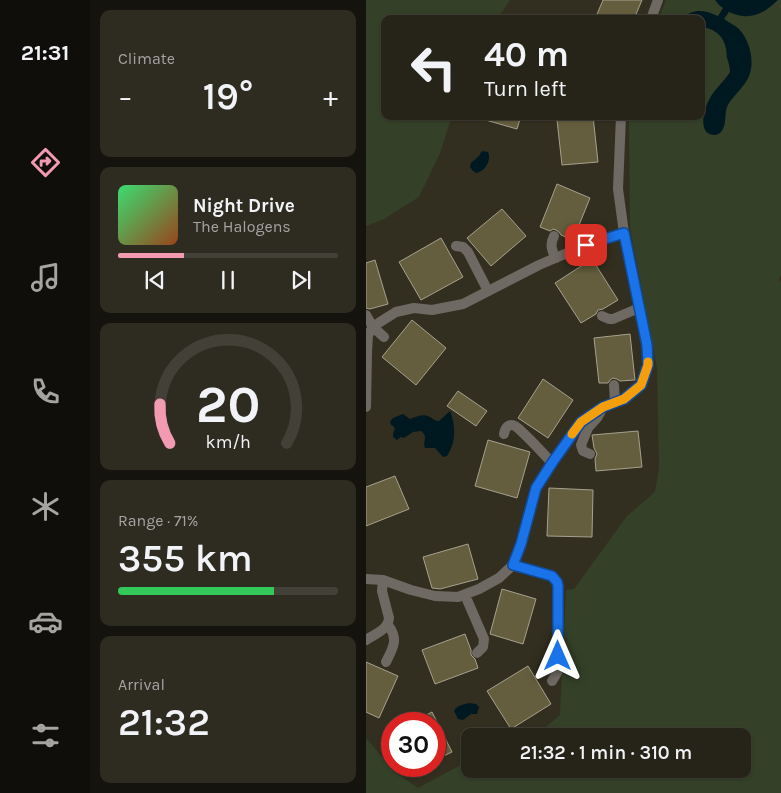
<!DOCTYPE html>
<meta charset="utf-8">
<style>
:root{--surface:#262318;--page:#2e2b21;--text:#f1f3f6;--muted:#a4a4a2;--line:#424037;--accent:#f19ab2}
body{margin:0;font-family:Karla,sans-serif;background:var(--page);color:var(--text);height:100vh;display:flex;flex-direction:column;font-size:19px;white-space:nowrap}
*{box-sizing:border-box;margin:0}
p{font-size:16px;color:var(--muted)}
.icon{flex:none;width:28px;height:28px;fill:none;stroke:currentColor;stroke-width:2;stroke-linecap:round;stroke-linejoin:round}
.map{position:relative;flex:1;overflow:hidden}
.panel{display:flex;flex-direction:column;gap:10px;padding:10px;background:#15130d;width:276px}
.panel>*{flex:none}
.banner{position:absolute;left:15px;top:15px;width:324px;height:105px;border-radius:10px;box-shadow:0 1px 4px #0004,0 0 0 1px var(--line);background:#262318;color:var(--text);overflow:hidden}
.speed{position:absolute;left:15px;top:712px;display:flex;gap:10px;font-size:25px;font-weight:700;text-align:center}
.speed>*{display:grid;place-content:center;width:65px;height:65px;border-radius:50%;background:var(--surface);box-shadow:0 1px 4px #0004,0 0 0 1px var(--line);line-height:1}
.speed .limit{border:8px solid #d22;background:#fff;color:#111}
.pin{position:absolute;display:grid;place-items:center;width:42px;height:42px;color:#fff;margin:-21px;border-radius:10px;box-shadow:0 2px 8px #0006}
.me{position:absolute;width:55px;margin:-28px;rotate:0deg;stroke-linejoin:round;filter:drop-shadow(0 0 4px #0008)}
.turn{display:flex;align-items:center;gap:18px;height:105px;padding:0 20px;font-size:22px}
.turn .icon{width:65px;height:65px;stroke-width:2.5}
.turn b{display:block;font-size:35px;line-height:42px}
.big{font-size:38px;font-weight:600;line-height:1.1}
.panel .card{flex:1;display:flex;flex-direction:column;justify-content:center;gap:8px;min-width:0;padding:0 18px;border-radius:10px;background:var(--page)}
.panel .dial{align-items:center;gap:0}
.dial svg{height:130px;overflow:visible;fill:none;stroke:var(--line);stroke-width:7;stroke-linecap:round;text-anchor:middle}
.dial text{fill:var(--text);stroke:none}
.song{display:flex;align-items:center;gap:15px}
.cover{width:60px;height:60px;border-radius:8px;background:linear-gradient(135deg,hsl(140 70% 55%),hsl(20 70% 35%))}
.played{height:5px;border-radius:2px;background:linear-gradient(90deg,var(--accent) 30%,var(--line) 30%)}
.keys{display:flex;justify-content:space-around;direction:ltr}
.heat{display:flex;justify-content:space-between;align-items:center;font-size:28px;direction:ltr}
.charge{height:8px;border-radius:4px;background:linear-gradient(90deg,#34c759 71%,var(--line) 0)}
.trip{position:absolute;left:95px;top:728px;width:290px;height:50px;border-radius:10px;background:var(--surface);box-shadow:0 1px 4px #0004,0 0 0 1px var(--line);font-weight:600;line-height:50px;text-align:center}
main{display:flex;flex:1;min-height:0}
.tab-bar{display:flex;flex-direction:column;width:90px;justify-content:space-around;align-items:center;background:#0f0e0a;color:var(--muted)}
.tab-bar .icon{width:35px;height:35px}
.tab-bar .on{color:var(--accent)}
.tab-bar b{font-size:22px;color:var(--text)}
.map>svg:first-child{display:block}
.green{fill:#344128}
.water{fill:#001921}
.building{fill:#655e3e;stroke:#a5a18f}
.lines{fill:none;stroke-linecap:round;stroke-linejoin:round}
.street{stroke:#6f6964;stroke-width:10}
.route-casing{stroke:#114b97;stroke-width:12}
.route{stroke:#1a73e8;stroke-width:9}
.slow{stroke:#f59e0b;stroke-width:9}
</style>
<main>
<nav class="tab-bar">
<b>21:31</b>
<svg class="icon on" aria-label="directions" viewBox="0 0 24 24"><path d="M12 3l9 9-9 9-9-9zM9 14v-3h6M13 9l2 2-2 2"/></svg>
<svg class="icon" aria-label="music" viewBox="0 0 24 24"><path d="M9 18V5l10-2v13"/><circle cx="6" cy="18" r="3"/><circle cx="16" cy="16" r="3"/></svg>
<svg class="icon" aria-label="phone" viewBox="0 0 24 24"><path d="M5 4h4l2 5-3 2q2 4 5 5l2-3 5 2v4C11 20 4 13 5 4z"/></svg>
<svg class="icon" aria-label="climate" viewBox="0 0 24 24"><path d="M12 3v18M4 7l16 10M4 17L20 7"/></svg>
<svg class="icon" aria-label="car" viewBox="0 0 24 24"><path d="M5 17H2v-5l4-1 3-4h7l3 4 3 1v5h-3M9 17h6M6 11h13"/><circle cx="7" cy="17" r="2"/><circle cx="17" cy="17" r="2"/></svg>
<svg class="icon" aria-label="filters" viewBox="0 0 24 24"><path d="M4 7h16M4 17h16"/><circle cx="9" cy="7" r="2"/><circle cx="15" cy="17" r="2"/></svg>
</nav>
<section class="panel">
<div class="card"><p>Climate</p>
<div class="heat"><a>−</a><b class="big">19°</b><a>+</a></div>
</div>
<div class="card">
<div class="song"><i class="cover"></i><div><b>Night Drive</b><p>The Halogens</p></div></div>
<div class="played"></div>
<div class="keys"><svg class="icon" aria-label="previous" viewBox="0 0 24 24"><path d="M18 5L8 12l10 7zM5 5v14"/></svg><svg class="icon" aria-label="pause" viewBox="0 0 24 24"><path d="M8 5v14M16 5v14"/></svg><svg class="icon" aria-label="next" viewBox="0 0 24 24"><path d="M6 5l10 7-10 7zM19 5v14"/></svg></div>
</div>
<div class="card dial"><svg viewBox="0 0 100 80">
<path d="M14 69A42 42 0 1 1 86 69"/>
<path d="M14 69A42 42 0 0 1 8 45" stroke="#f19ab2"/>
<text x="50" y="56" font-size="32" font-weight="700">20</text>
<text x="50" y="72" font-size="11">km/h</text>
</svg></div>
<div class="card"><p>Range · 71%</p><b class="big">355 km</b><div class="charge"></div></div>
<div class="card"><p>Arrival</p><b class="big">21:32</b></div>
</section>
<div class="map">
<svg width="415" height="793" viewBox="0 0 415 793">
<rect width="100%" height="100%" fill="#332f20"/>
<path class="green" d="M0 0H144L131 19H19V116H86L74 153 53 197 18 219 0 226Z
M300 0H415V275L413 280 415 282V793H0V738L28 771 52 788 104 760V769H376V736H169L194 715 200 590 208 589 261 516 289 492 293 468 291 368 264 228 263 117 335 116V19H293Z"/>
<path class="water" d="M349 0H412C396 15 384 21 363 12L358 19C362 22 369 25 373 29 384 41 389 61 383 76 379 86 369 94 363 103 357 112 362 124 355 132 353 134 351 135 348 135 331 134 338 109 343 100 348 89 358 82 364 72 364 68 363 65 362 61 360 57 361 53 360 49 358 36 348 28 335 27V19H315C328 8 338 10 352 16L357 8 353 5Z
M116 151 122 152C126 160 119 172 110 173L107 171 104 167 105 163 113 156 114 154Z
M84 411C90 426 90 443 81 456L77 457 69 448H59C56 441 63 437 55 431L47 432 38 438 35 437 31 440 27 437V434L29 428 27 426 25 425 24 422 27 418 37 414 44 419C50 417 56 414 62 416 67 418 68 421 73 421Z
M103 703 110 704 113 707 111 714H105L97 720 92 719 88 711C91 705 97 705 103 703Z"/>
<path class="building" d="M237 0H276L268 19H229Z
M117 116H155L151 129 116 119Z
M227 116 232 162 196 165 191 120Z
M191 184 224 198 207 240 195 235 193 232 190 230 187 229 184 231 174 227Z
M136 209 160 236 125 266 101 238Z
M75 238 97 277 55 300 33 262Z
M226 259 252 300 237 309 232 310 230 314 215 323 189 283Z
M9 260 22 304 4 309 0 308V263Z
M46 320 80 348 50 385 16 357Z
M264 334 269 380 254 381 251 379 247 378 244 380 242 383H233L228 338Z
M177 379 207 400 182 438 152 418Z
M92 391 121 411 110 426 81 406Z
M272 431 276 467 230 471 229 459 231 454 228 448 226 435Z
M122 440 164 452 151 498 109 486Z
M29 476 43 509 0 526V487Z
M183 488 227 490 226 537 181 536Z
M102 544 112 579 74 589 66 588 57 557Z
M136 589 170 599 157 644 124 634Z
M99 634 105 650V655L109 659 112 668 69 684 56 650Z
M0 662 32 676 13 718 0 712Z
M162 666 185 704 145 729 121 691Z
M66 712 86 752 69 760V724H43Z"/>
<g class="lines">
<path class="street" d="M285 19 292 0
M188 236C184 244 185 250 190 258
M90 246 97 247 102 252 122 291
M0 315 7 327 18 337
M236 316 243 319H247L273 308
M248 385 249 402
M0 407 1 352 2 335 7 327 14 322 30 312 48 308 66 310 97 304 173 265 220 245 258 233
M138 434C139 428 142 423 149 426 151 427 153 429 155 431 166 441 176 452 186 463
M224 454 217 451 215 445 222 428 231 418 235 411
M147 565 186 576 191 582 192 586 193 665 191 673 186 681
M0 579 17 580 45 590 69 596 92 597 113 589 133 578 147 565 155 543 170 488 204 437 215 422 237 407 258 399 275 385 282 365 281 345 258 233 252 189 255 116
M99 595 118 639 117 647 111 653
M0 640C9 634 22 630 23 618L16 591 17 580
M20 662C27 648 33 639 22 625"/>
</g>
<g class="lines">
<g class="route-casing">
<path id="route" d="M192 656V586L191 582 186 576 147 565 155 544 170 488 186 463 215 422 237 407 258 399 275 385 282 365 281 345 258 233 220 245"/>
</g>
<use href="#route" class="route"/>
<path class="slow" d="M206 434 215 422 237 407 258 399 275 385 282 365V362"/>
</g>
</svg>
<div class="speed"><div class="limit">30</div></div>
<div class="pin" style="left:220px;top:245px;background:#d93025"><svg class="icon" aria-label="arrive" viewBox="0 0 24 24"><path d="M6 21V4h12l-3 4 3 4H6"/></svg></div>
<svg class="me" style="left:192px;top:656px" viewBox="-20 -20 40 40"><path d="M0-17L14 15 0 8-14 15z" fill="#1a73e8" stroke="#fff" stroke-width="4"/></svg>
<div class="trip">21:32 · 1 min · 310 m</div>
<div class="banner">
<div class="turn"><svg class="icon" aria-label="left" viewBox="0 0 24 24"><path d="M17 20v-9H6M10 6l-5 5 5 5"/></svg><div><b>40 m</b>Turn left</div></div>
</div>
</div>
</main>
